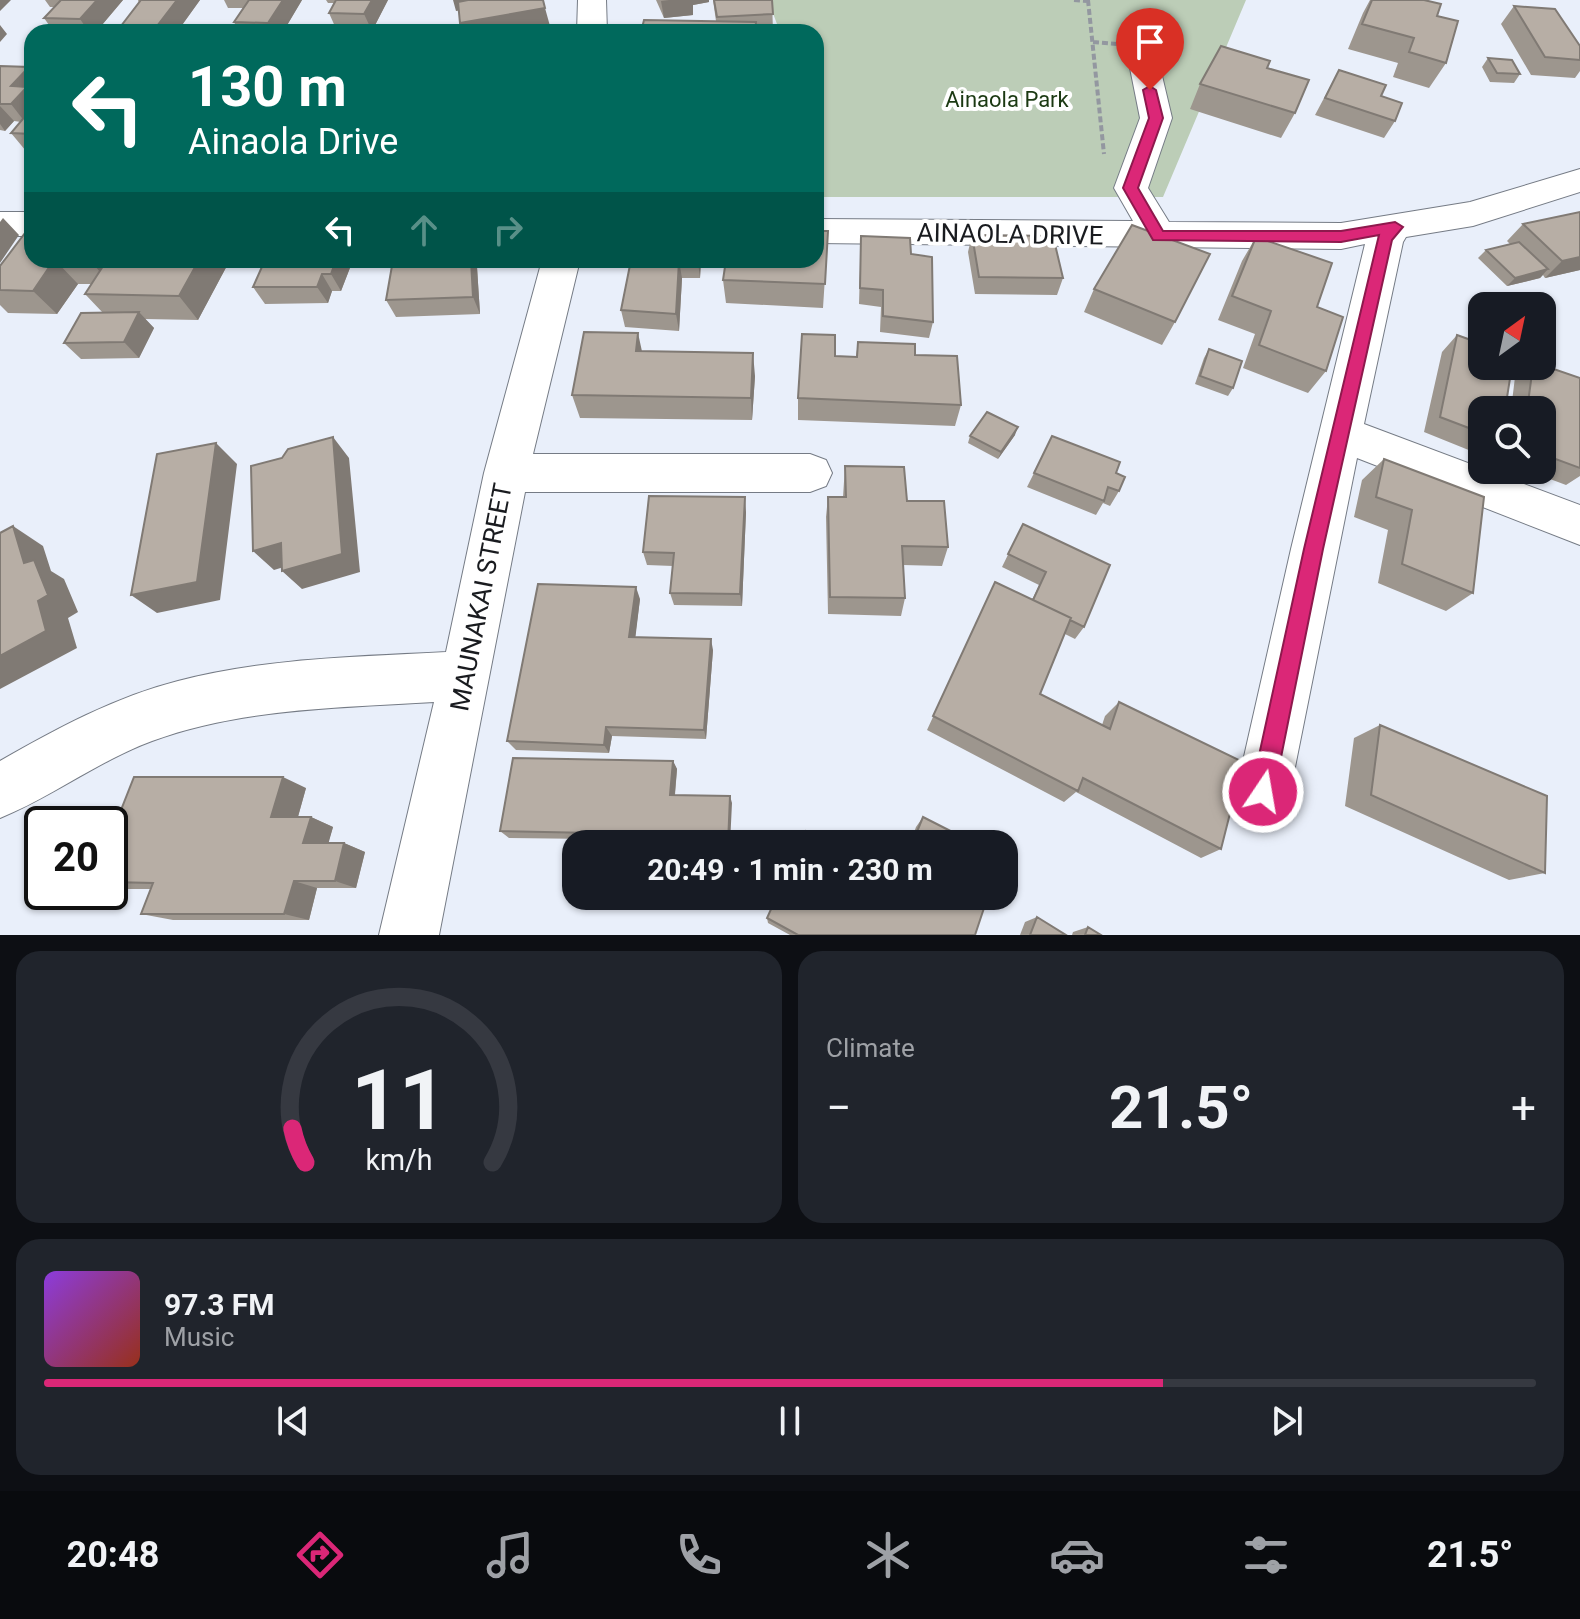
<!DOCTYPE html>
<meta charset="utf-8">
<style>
:root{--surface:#171b24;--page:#20242c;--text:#f1f3f6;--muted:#9ea1a6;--line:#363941;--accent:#db2777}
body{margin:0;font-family:Roboto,sans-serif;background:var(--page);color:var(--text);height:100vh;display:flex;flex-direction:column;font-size:30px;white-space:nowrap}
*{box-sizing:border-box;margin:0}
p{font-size:26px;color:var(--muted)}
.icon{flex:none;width:44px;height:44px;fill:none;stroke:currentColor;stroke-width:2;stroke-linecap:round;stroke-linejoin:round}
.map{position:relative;height:935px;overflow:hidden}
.panel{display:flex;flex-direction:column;gap:16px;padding:16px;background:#0d0f14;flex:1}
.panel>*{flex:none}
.hud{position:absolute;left:24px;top:24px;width:800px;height:244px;border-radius:24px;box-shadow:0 2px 6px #0004;background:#00695c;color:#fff;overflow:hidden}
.needle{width:52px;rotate:33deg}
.controls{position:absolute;left:1468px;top:292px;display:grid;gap:16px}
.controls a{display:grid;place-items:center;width:88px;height:88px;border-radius:16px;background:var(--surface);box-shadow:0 2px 6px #0004;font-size:40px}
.speed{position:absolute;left:24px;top:806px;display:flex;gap:16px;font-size:40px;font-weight:700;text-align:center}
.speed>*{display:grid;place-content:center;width:104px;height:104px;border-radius:50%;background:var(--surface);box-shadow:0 2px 6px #0004;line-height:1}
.speed .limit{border:4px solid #111;border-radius:12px;background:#fff;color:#111}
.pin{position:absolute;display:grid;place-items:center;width:68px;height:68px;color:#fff;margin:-82px -34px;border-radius:50% 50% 50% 0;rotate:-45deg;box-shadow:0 0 8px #0007}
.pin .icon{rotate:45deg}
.me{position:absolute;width:88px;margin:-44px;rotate:12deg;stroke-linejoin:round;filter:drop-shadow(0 0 6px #0008)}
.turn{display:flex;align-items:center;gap:28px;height:168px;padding:0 32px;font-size:36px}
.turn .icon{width:104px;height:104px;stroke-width:2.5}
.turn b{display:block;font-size:56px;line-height:68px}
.lanes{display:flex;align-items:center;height:76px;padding:0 32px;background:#0003;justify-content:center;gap:40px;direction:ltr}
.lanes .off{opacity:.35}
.big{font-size:60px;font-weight:700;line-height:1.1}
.panel .tile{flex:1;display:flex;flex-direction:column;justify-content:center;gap:12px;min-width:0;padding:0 28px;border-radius:24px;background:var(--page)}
.panel .dial{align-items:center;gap:0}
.dial svg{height:208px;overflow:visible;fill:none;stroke:var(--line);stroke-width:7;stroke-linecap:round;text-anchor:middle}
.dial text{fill:var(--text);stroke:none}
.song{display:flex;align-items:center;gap:24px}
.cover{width:96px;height:96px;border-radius:12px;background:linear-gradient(135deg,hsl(270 70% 55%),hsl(10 70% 35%))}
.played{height:8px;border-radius:4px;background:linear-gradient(90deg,var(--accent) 75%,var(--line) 75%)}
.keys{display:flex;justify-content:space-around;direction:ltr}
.heat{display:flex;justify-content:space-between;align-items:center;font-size:44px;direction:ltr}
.panel .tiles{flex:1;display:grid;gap:16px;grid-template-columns:1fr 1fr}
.tile:last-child{grid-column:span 2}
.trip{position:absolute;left:562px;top:830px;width:456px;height:80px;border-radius:24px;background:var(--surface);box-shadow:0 2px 6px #0004;font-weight:700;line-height:80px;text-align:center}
.dock{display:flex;height:128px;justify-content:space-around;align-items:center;background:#090b0e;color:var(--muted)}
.dock .icon{width:56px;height:56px}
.dock .current{color:var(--accent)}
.dock b{font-size:36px;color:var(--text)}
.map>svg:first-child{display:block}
.green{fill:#bccdb7}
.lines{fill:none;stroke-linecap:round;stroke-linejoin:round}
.minor-casing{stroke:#757b85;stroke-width:2}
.path{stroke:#9397a0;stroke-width:4;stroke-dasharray:6 3;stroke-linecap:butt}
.minor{fill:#fff;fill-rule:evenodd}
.wall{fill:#9d968e}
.shaded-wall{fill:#807a74}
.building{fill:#b7aea5;stroke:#807a74;stroke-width:2}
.route{fill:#db2777;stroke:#8e194d;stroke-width:2}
.labels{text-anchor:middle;stroke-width:8;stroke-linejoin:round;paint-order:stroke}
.far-park-label{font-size:22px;fill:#1b3912;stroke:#fff}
.street-label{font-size:26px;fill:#191b1f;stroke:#fff}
</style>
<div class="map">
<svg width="1580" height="935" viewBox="0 0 1580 935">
<rect width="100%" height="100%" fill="#e9effa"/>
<path class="green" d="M768 0H1246L1163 197H816V32H780Z"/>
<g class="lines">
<g class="minor-casing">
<path id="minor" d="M578 0H606L607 32H577Z
M1144 54 1155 57 1159 63 1172 118 1148 188 1169 222 1341 223 1470 202 1580 169V192L1473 226 1406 237 1403 242 1364 424 1580 505V545L1357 458 1290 792 1282 811 1263 819 1244 811 1236 792 1291 549 1365 244 1341 249 816 243V219L1133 221 1114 188 1140 118 1129 63 1133 57Z
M0 212H32V236H0Z
M542 260H580L533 454H810L826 460 832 473 826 486 810 492H525L439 935H379L434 702C340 708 241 708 152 741 98 761 52 797 0 818V761C56 729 115 697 178 681 266 658 356 657 446 652L484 473Z"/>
</g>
<path class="path" d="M1074 0 1088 1
M1088 0 1104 154
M1093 42 1118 44"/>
<use href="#minor" class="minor"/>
</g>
<path class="wall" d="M45 0H123L96 32H54L44 18 54 7H50Z
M138 0H200L177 32H125L121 26 139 3Z
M224 0H302L283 32H239L234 22 244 8H228Z
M326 0H388L372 31H337L329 13 335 3H328Z
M656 0H709V2L693 5V15L664 18Z
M713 0H772L773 32H641L716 21Z
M1370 0H1424L1437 16 1446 63 1429 88 1393 77 1398 63 1348 49 1363 13Z
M1514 6 1580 46V71L1575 78 1531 75 1501 24Z
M1488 58 1520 74 1514 83 1490 82 1482 67Z
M0 66 29 67 32 71V151H26L11 133 21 122 14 121 5 131 0 130Z
M1339 70 1381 96 1395 121 1384 138 1315 115Z
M1200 84 1295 113 1281 138 1190 109Z
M1523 224 1580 270 1545 278 1543 275 1540 278 1507 286 1478 258 1486 250 1510 244 1507 241Z
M828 231 823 308 726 303 723 280Z
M25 233 230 260 198 320 145 319 154 328 139 358 81 359 64 343 103 313 85 294 92 284H78L57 314 8 313 0 305V266Z
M972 235 1063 278 1057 295 975 294 968 252Z
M861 236 911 254 933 322 929 338 880 332 881 307 859 304Z
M1256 237 1317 307 1326 371 1308 393 1243 368 1255 334 1218 320 1242 261Z
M259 260H353L341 291H332L328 303 265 304 253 287 263 265Z
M631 260H701L700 278H682L679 331 625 327 621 310Z
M477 267 480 314 396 317 386 300Z
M1094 289 1175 322 1162 345 1084 312Z
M1457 335 1482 410 1481 455 1424 432 1442 352Z
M858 342 915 355 961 405 955 426 798 420V398L835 356 856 357Z
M1209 349 1233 388 1228 396 1195 384 1204 358Z
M642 351 755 376 752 420 580 418 572 395Z
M1528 366H1542L1580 378V476L1566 485 1526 470H1542V410H1511L1515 377Z
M1015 435 998 459 968 443 970 436Z
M1384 459 1473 593 1446 611 1378 583 1388 530 1354 517 1362 480Z
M845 466 907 501 948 547 942 566 903 565 905 598 901 616 828 614 826 517 828 497H843Z
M1034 473H1116L1119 491 1110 506 1103 503 1096 515 1027 487Z
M746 512 742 606 674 605 670 593 673 566 647 565 643 552Z
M1023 524 1084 627 1075 639 1065 634 1040 694 1102 725 1105 716 1119 702 1221 849 1201 858 1076 792 1064 802 927 730 995 582 1032 600 1039 585 1002 567Z
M640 599 635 637 713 650 706 739 612 736 609 753 516 750 507 741Z
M1380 725 1545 873 1509 880 1345 806 1354 738Z
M673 761 677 769 675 795 732 803 592 839 509 838 500 831Z
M306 788 298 817H311L333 827 328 843H344L365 852 356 888H317L309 920H173L141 914 151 889H126L110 886V838Z
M923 817 976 844H910L916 827Z
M647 896H728L727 905 653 904 648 900Z
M1037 917 1066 935H1020L1025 922Z
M767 918 975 935H790L768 923Z
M1088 927 1101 935H1072L1073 932Z"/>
<path class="shaded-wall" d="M0 0H11L0 11Z
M97 0H123L96 32H89L80 19Z
M177 0H200L177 32H161L157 26Z
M283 0H302L283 32H273L268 23Z
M372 0H388L372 31 364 14Z
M453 0H529L456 11Z
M669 0H709V2L693 5V15L664 18 661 1Z
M545 8 550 26 514 32H463L460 23Z
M0 25 7 34 0 42Z
M29 67 32 71V114L25 122 11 104V86Z
M0 106 14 121 5 131 0 124Z
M3 218 19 235 0 263V222Z
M1580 257V270L1545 278 1562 261Z
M55 260 78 284 57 314 33 291Z
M90 260H127L111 285Z
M199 260H230L198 320 179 296Z
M336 260H353L341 291 331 274Z
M471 260H474L477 267 480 314 473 297Z
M698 260H701L700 278 698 262Z
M679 261 682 278 679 331 676 314Z
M1548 269 1540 278 1507 286 1515 278Z
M322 274 332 291 328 303 317 287Z
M139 312 154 328 139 358 124 342Z
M638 333 643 356 636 351Z
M753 353 755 376 752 420 751 398Z
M1018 427 1015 435 998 459 1001 452Z
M333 437 349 458 360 572 302 589 282 571Z
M216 443 237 464 220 600 157 613 131 595Z
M745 497 746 512 742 606 740 594Z
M13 526 43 546 51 571 64 579 78 612 68 618 77 648 0 689V656L24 563Z
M281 543 300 562 274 570 253 551Z
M636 587 640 599 634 649 629 637Z
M711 639 713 650 706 739 704 730Z
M606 727 612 736 609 753 604 745Z
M673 761 677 769 674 803 670 795Z
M283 777 306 788 295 827 271 817Z
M730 796 732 803 730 844H728Z
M311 817 333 827 326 852 303 843Z
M344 843 365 852 356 888 335 881Z
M294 881 317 888 309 920 284 914Z"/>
<path class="building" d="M61 0H97L80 19 44 18Z
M141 0H177L157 26H121Z
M249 0H283L268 23 234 22Z
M336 0H372L364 14 329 13Z
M468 0H543L545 8 460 23 458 2Z
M714 0H772L773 14 717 17Z
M1372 0H1424L1441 4 1437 16 1458 21 1446 63 1409 52 1414 38 1362 24Z
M1514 6 1555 9 1580 46V60L1545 57Z
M644 20 756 22 755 32H641Z
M1221 46 1270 61 1267 68 1309 80 1295 113 1200 84Z
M1488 58 1512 60 1520 74 1497 73Z
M0 66 29 67 11 86 27 87 11 104H0Z
M1339 70 1386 85 1381 96 1402 103 1395 121 1325 98Z
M32 108V134L11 133Z
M1580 212V257L1562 261 1523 224Z
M1132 225 1210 254 1175 322 1094 289Z
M816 231H828L825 284 723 280 726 260H816Z
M25 233 32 234V260H54L33 291 0 290V266Z
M972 235 1053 236 1063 278 979 277Z
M861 236 910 238 911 254 932 257 933 322 883 316V290L860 288Z
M1256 237 1332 263 1317 307 1343 317 1326 371 1259 345 1271 311 1232 296Z
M1519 242 1548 269 1515 278 1486 250Z
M107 260H199L179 296 85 294Z
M265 260H336L331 274H322L317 287H253Z
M393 260H471L473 297 386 300Z
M631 260H698V262L679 261 676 314 621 310Z
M139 312 124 342 64 343 81 313Z
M584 332 638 333 636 351 753 353 751 398 572 395Z
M802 334 835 335V356L857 357 858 342 915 344V355L957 356 961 405 798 398Z
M1457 335 1482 344V366H1512L1505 410H1482V433L1440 417Z
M1209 349 1242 361 1233 388 1200 376Z
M1542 365 1580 378V468L1542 454V410H1527L1533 366H1542Z
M987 412 1018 427 1001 452 970 436Z
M1052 436 1120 462 1116 473 1125 477 1119 491 1108 487 1104 501 1034 473Z
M333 437 342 554 282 571 281 543 253 551 251 466 282 458 288 449Z
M216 443 197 582 131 595 157 454Z
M1384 459 1484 497 1473 593 1402 564 1412 510 1376 497Z
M845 466 904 467 907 501H944L948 547 902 546 905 598 830 597 828 497H846Z
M649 496 745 497 740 594 670 593 674 553 643 552Z
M1023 524 1110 565 1084 627 1070 620 1071 618 1033 600 1046 572 1008 554Z
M13 526 24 563 34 560 48 595 38 601 46 631 0 656V533Z
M995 582 1071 618 1040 694 1110 729 1119 702 1243 762 1221 849 1083 778 1078 791 933 716Z
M538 584 636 587 629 637 711 639 704 730 606 727 604 745 507 741Z
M1380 725 1547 796 1545 873 1371 795Z
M513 758 673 761 670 795 730 796 728 844H591L593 833 500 831Z
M134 777H283L271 817H311L303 843H344L335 881H294L284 914H141L153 883 110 882V838Z
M923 817 976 844H912Z
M806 831 831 844H800Z
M647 896H725V901L648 900Z
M777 896H988L975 935H798L767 918Z
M1037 917 1066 935H1030Z
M1088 927 1101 935H1085Z"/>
<path class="route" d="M1150 86 1156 90 1163 118 1138 188 1163 231H1341L1395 222 1403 227 1392 240 1323 549 1274 792 1271 800 1263 803 1255 800 1251 792 1304 549 1379 235 1341 242 1153 240 1123 188 1149 118 1143 90Z"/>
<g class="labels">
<g class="far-park-label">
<text x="1007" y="107">Ainaola Park</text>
</g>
<g class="street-label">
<text transform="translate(1010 234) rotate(1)" y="9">AINAOLA DRIVE</text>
<text transform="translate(481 597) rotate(-79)" y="9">MAUNAKAI STREET</text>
</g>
</g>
</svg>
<div class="controls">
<a><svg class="needle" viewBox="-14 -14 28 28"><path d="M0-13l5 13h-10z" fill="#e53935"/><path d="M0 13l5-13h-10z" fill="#9ea1a6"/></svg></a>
<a><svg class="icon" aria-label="search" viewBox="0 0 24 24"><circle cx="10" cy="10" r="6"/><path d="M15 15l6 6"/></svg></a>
</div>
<div class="speed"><div class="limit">20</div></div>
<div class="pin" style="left:1150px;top:90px;background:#d93025"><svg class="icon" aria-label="arrive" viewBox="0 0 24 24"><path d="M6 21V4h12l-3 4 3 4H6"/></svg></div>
<svg class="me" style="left:1263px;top:792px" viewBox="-20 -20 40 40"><circle r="17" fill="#db2777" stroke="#fff" stroke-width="3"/><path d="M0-11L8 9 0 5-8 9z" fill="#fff"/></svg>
<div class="trip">20:49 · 1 min · 230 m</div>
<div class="hud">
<div class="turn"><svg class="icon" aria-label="left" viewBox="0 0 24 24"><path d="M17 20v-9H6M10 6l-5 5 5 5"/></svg><div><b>130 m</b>Ainaola Drive</div></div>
<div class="lanes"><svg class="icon" aria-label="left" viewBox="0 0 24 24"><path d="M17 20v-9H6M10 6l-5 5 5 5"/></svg><svg class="icon off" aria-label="ahead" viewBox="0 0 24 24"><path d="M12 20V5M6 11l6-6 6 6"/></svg><svg class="icon off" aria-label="right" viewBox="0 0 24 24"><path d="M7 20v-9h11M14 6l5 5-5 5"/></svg></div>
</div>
</div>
<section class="panel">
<div class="tiles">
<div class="tile dial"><svg viewBox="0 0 100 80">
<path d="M14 69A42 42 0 1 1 86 69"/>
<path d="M14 69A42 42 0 0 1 9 56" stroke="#db2777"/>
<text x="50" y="56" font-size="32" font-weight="700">11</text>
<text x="50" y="72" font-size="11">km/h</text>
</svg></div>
<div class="tile"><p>Climate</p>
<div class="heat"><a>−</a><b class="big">21.5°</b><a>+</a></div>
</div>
<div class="tile">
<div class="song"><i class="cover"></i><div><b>97.3 FM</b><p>Music</p></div></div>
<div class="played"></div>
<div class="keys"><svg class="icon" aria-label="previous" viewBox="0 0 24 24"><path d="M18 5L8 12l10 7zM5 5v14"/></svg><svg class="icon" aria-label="pause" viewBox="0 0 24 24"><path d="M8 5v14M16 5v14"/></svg><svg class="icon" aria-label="next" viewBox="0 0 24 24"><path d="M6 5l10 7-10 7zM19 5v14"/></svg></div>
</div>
</div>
</section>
<nav class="dock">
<b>20:48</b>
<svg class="icon current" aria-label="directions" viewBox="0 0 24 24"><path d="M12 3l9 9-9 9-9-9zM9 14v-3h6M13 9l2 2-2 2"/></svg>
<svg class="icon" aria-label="music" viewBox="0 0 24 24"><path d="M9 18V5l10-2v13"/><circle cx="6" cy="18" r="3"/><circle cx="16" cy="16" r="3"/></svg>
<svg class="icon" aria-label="phone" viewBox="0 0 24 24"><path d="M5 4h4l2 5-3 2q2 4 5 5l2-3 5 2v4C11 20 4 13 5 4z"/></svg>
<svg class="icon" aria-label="climate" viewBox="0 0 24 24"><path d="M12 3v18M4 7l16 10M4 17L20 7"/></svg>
<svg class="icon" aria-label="car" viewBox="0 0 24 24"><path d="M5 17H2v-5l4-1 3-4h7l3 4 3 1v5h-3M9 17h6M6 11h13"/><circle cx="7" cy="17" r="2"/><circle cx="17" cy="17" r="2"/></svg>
<svg class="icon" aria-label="filters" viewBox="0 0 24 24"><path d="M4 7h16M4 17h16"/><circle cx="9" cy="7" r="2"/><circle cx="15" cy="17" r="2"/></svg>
<b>21.5°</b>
</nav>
